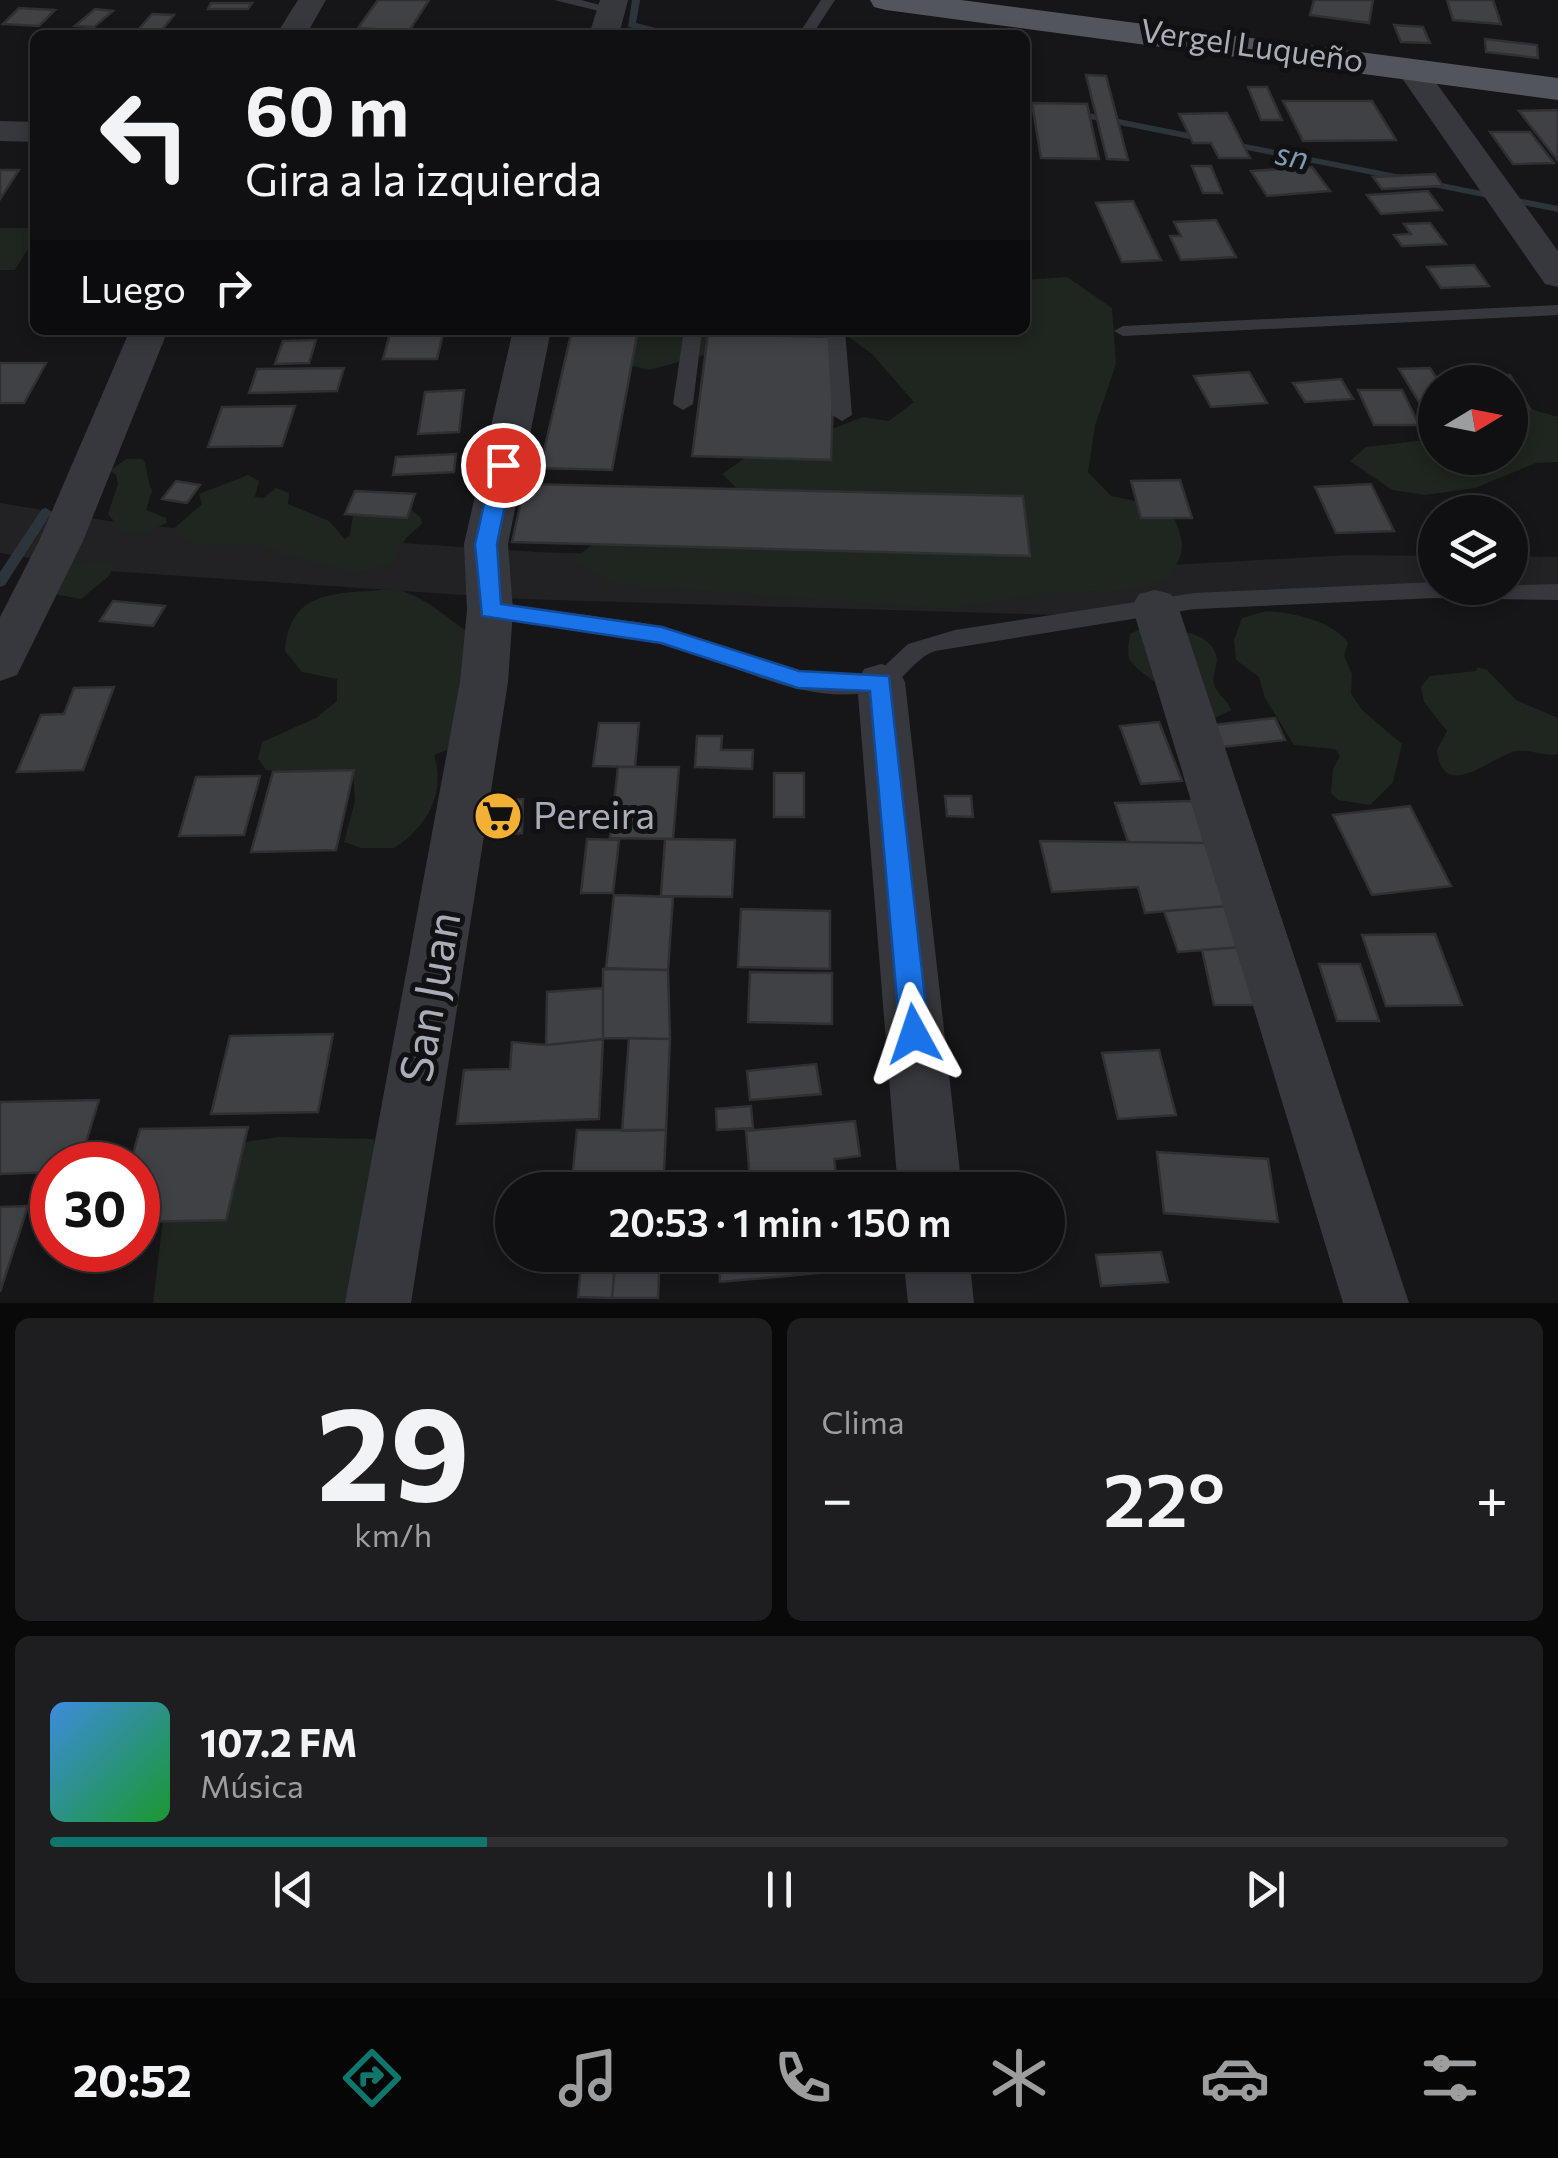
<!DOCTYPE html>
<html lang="es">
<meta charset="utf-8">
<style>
:root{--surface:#101012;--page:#1e1e20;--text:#f1f3f6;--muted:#9c9d9f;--line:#303032;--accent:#0f766e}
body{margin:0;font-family:Commissioner,sans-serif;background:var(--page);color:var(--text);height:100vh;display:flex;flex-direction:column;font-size:38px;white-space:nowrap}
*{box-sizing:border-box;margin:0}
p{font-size:32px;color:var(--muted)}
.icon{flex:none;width:55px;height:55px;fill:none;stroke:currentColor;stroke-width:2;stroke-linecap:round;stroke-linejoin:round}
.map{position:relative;height:1303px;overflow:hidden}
.details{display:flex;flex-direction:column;gap:15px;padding:15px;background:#09090a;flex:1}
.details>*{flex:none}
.guide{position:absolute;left:30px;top:30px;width:1000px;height:305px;border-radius:15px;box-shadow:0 5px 15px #0003,0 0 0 2px var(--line);background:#101012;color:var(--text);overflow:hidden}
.needle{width:65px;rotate:80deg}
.controls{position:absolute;left:1418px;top:365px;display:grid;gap:20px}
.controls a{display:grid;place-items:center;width:110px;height:110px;border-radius:50%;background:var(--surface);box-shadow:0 5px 15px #0003,0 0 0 2px var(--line);font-size:50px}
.speed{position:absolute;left:30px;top:1142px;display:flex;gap:20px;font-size:50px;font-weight:700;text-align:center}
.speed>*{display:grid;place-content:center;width:130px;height:130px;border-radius:50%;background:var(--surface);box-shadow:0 5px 15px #0003,0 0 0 2px var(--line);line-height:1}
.speed .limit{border:15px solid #d22;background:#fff;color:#111}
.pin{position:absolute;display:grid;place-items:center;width:85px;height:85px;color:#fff;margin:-42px;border:5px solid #fff;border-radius:50%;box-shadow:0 2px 10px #0007}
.me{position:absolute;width:110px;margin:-55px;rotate:355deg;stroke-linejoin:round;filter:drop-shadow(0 0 8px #0008)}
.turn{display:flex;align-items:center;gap:35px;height:210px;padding:0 50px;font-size:45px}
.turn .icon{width:130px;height:130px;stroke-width:2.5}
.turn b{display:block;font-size:70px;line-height:85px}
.then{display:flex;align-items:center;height:95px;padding:0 50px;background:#0003;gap:20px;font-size:38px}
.big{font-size:75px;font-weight:600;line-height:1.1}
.details .widget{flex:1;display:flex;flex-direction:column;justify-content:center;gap:15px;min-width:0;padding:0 35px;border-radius:15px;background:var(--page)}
.details .dial{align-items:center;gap:0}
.dial b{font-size:130px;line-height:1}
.song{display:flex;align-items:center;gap:30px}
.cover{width:120px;height:120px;border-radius:15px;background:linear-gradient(135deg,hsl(210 70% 55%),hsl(130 70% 35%))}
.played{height:10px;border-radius:5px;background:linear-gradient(90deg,var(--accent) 30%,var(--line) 30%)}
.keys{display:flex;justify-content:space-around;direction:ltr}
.heat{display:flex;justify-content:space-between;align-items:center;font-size:55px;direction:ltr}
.details .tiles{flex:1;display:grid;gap:15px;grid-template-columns:1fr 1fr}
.widget:last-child{grid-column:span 2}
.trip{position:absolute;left:495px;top:1172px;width:570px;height:100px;border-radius:50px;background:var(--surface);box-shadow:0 5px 15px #0003,0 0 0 2px var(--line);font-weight:600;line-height:100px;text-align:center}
.dock{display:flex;height:160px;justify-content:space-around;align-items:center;background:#060607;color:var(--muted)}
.dock .icon{width:70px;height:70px}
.dock .on{color:var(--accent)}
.dock b{font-size:45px;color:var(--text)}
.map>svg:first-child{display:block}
.built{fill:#222225}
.green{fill:#1e261f}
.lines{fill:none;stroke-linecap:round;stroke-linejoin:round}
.stream{fill:#2c353c;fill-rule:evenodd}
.building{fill:#404145;stroke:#303034;stroke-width:2.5}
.service{fill:#37383d;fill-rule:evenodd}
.minor{fill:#37383d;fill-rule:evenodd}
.primary{fill:#53555c;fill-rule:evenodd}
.route{fill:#1a73e8;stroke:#114b97;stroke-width:2.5}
.labels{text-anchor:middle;stroke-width:10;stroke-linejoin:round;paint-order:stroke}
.far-street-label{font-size:32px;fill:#a8adb8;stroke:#111113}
.far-water-label{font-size:32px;font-style:italic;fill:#7f9bb3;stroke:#111113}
.poi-label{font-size:38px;fill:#a8adb8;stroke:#111113;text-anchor:start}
.near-street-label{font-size:45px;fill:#a8adb8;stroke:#111113}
</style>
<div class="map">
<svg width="1558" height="1303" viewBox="0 0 1558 1303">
<rect width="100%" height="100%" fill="#161618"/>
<path class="built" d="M0 503 133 525 537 552 1082 570 1349 555 1435 556V588H1510V556L1558 557V598H1377L1092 616 522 599 108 571 0 553Z"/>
<path class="green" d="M0 228H35V237L15 270H0Z
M1067 277 1112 308 1116 364 1095 426 1088 472 1111 496 1170 508C1185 543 1188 550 1166 581L1116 591 1041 593 951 609 615 584 572 561 606 533 748 499 722 474 768 442 811 437 863 417 889 421 914 402 872 354 839 330H1025V280Z
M596 330H775L719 351 649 370 605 359Z
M1530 409 1558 417V462L1536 463 1475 488 1425 495 1392 490 1350 461 1366 447 1435 439V458H1510V416Z
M126 459H143C147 465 147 480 152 491L146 510 166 518 167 523 149 531H122L108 514 118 484 116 475 110 471Z
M248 475 259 481 255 497 263 498 276 488 289 493 288 504 329 521 345 539 350 535 353 515 360 510 406 505 421 518 422 524 406 538 392 563 357 573 282 554 262 544 199 546 171 531 202 504 199 494Z
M71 558 82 565 100 560 115 563 109 576 81 599 48 593Z
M392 589C426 594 448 621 476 637L454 747 434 755C446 794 427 827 394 848H361L344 842 355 801 353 770 302 774 266 770 258 758 262 742 316 718 337 701V679L302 672 285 651C290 584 345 595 392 589Z
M1266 611C1290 612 1334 621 1348 643L1344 656 1352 674 1351 694 1362 710 1402 744 1393 782 1370 805 1338 800 1331 793 1333 769 1340 756 1335 749 1294 745 1265 698 1259 677 1236 660 1234 640 1242 618Z
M1146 626C1167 629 1213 629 1217 659 1217 667 1212 675 1214 683 1216 695 1228 699 1231 710L1215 718C1197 706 1135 675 1129 658 1127 651 1129 641 1130 634Z
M1477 667 1487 670 1516 700 1558 718V754C1544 757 1531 749 1517 751 1494 754 1443 805 1437 750L1447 731 1424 702 1421 687 1430 676 1476 671Z
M278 1137 374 1139V1214L348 1303H153L165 1203 220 1146Z"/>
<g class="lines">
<path class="stream" d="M632 0H640L636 23 684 35H668L628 27Z
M1073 110 1204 136 1209 139 1204 142 1070 115 1068 113Z
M1230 141 1558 206V212L1227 146 1225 144Z
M46 508 52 512 5 585 0 587V572L42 509Z"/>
</g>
<path class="building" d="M378 0H429L409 31 358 28Z
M1314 0H1373L1369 23 1310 15Z
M1447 0H1493L1501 24 1453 20Z
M211 3H252L248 9H208Z
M19 8 55 10 39 26 3 24Z
M95 9 113 11 94 27 75 26Z
M152 14 174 15 161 31 138 30Z
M1394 25 1423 27 1430 43 1401 42Z
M1485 39 1537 45 1538 58 1486 52Z
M1086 75 1106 76 1128 160 1107 159Z
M1248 87H1267L1282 120H1261Z
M1283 101H1372L1396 140 1303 141Z
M1032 103 1087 104 1099 159 1041 158Z
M1558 110V161L1519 111Z
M1227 113 1250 158H1219L1211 143H1193L1179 114Z
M1490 132H1530L1554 163 1513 164Z
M1192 166H1211L1222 193H1203Z
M1312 167 1330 191 1267 196 1251 171Z
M0 170H19L0 199Z
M1435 174 1443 186 1382 189 1373 177Z
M1428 191 1442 210 1381 214 1367 195Z
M1133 201 1161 260 1122 262 1096 203Z
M1216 220 1236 257 1181 260 1170 236H1181L1174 222Z
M1430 223 1446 244 1402 246 1394 235 1411 234 1404 224Z
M1474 265 1489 286 1441 288 1427 267Z
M391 330H444L437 359H383Z
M572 330H638L612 470 540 468Z
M708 334 835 337 831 460 692 456Z
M316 340 309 363 275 364 283 341Z
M0 363H46L24 403H0Z
M344 368 337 391 249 393 257 369Z
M1430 368 1439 382H1435V406L1422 407 1399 369Z
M1249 372 1267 403 1211 407 1194 376Z
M1510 375 1530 409 1510 410V382H1470L1466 376Z
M1341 379 1353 399 1305 402 1293 383Z
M464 390 459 432 418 434 425 392Z
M1358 390H1402L1419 425H1374Z
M295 406 282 446 208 447 222 407Z
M456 454 454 472 393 475 396 457Z
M1180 480 1192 518H1141L1131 481Z
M176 481 200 485 187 503 162 499Z
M525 484 1023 496 1030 556 512 542Z
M1371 484 1394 531 1336 533 1315 487Z
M355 491 415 494 407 518 345 514Z
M113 601 165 606 153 626 100 621Z
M114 687 83 770 17 772 41 715 64 714 74 688Z
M1275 718 1285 740 1223 747 1214 725Z
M1159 722 1182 781 1141 784 1120 726Z
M599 723H639L635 767 593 766Z
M697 736H722L721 750H753L752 769 695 767Z
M618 767H679L673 839 610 838Z
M354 770 336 850 251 852 273 772Z
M774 773H804V817H774Z
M260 776 244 835 179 836 196 777Z
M945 796H971L973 817 947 816Z
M523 799 522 833 490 836 491 801Z
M1192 801 1205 843 1128 842 1115 803Z
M1410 806 1451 886 1372 895 1333 815Z
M587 839 619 840 613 893H581Z
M665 839 735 840 732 897 661 896Z
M1040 841 1205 843 1228 906 1145 913 1138 887 1052 892Z
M614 895 673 897 668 970 606 968Z
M1228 906 1242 947 1178 952 1164 911Z
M741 909 830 911V969L738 967Z
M1435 934 1462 1005 1386 1006 1362 935Z
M1242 947 1257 1005H1214L1202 950Z
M1319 964H1360L1379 1021H1337Z
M603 969 668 970 670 1039 603 1038Z
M750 972 832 973V1024L748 1022Z
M603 988V1039L546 1045 547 992Z
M333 1034 318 1112 211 1114 230 1036Z
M629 1038 670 1039 666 1130 622 1131Z
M603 1039 599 1119 457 1124 464 1070 510 1069 512 1042 546 1045Z
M1159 1050 1176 1115 1118 1119 1102 1053Z
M816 1064 821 1094 750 1100 747 1071Z
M99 1100 79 1165H52V1172L0 1174V1102Z
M751 1106 753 1128 717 1130 716 1109Z
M855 1121 860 1156 834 1159 838 1190H751L746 1131Z
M248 1127 226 1220 138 1222V1165H130L140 1129Z
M577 1130H666L663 1190H571Z
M1157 1152 1268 1159 1278 1222 1164 1213Z
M28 1206 0 1292V1207Z
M1161 1252 1168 1282 1101 1286 1096 1255Z
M582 1255H616L612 1298 578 1297Z
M616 1255H660L658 1298H612Z
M718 1255H870L872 1268 720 1282Z"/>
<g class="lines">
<path class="service" d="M554 0H581L618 10 611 14Z
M821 0H835L812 35H798Z
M1558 305V315L1123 336 1114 331 1123 326Z
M684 330H702L693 404 683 410 673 404Z
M827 330H845L852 415 842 421 832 415Z
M1435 582V588L1558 584V600L1435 598 1194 609 935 651C912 659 904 684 880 690 806 709 735 663 665 644 608 629 548 625 490 618L479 610 490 602 643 623 796 671 851 677 876 674 908 644 955 630 1194 593Z"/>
<path class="minor" d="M298 0H326L306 35H276Z
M600 0H628L619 35H589Z
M1410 59 1421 62 1558 251V287L1545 284 1395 68 1399 62Z
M0 121 35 122V142L0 141Z
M130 330H168L83 541 17 675 0 681V617L39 541Z
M513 330H551L508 544 513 610 508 682 411 1303H345L460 682 467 610 464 544Z
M1155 590 1171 594 1178 606 1409 1303H1343L1132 606 1139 594Z
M881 664 898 669 905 682 962 1190H898L857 682 864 669Z
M903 1255H969L974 1303H908Z"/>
<path class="primary" d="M870 0H961L1558 78V100L886 10 874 7Z"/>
</g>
<path class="route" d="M503 458 513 465 497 544 501 604 662 627 799 671 889 676 929 1034 924 1043 914 1046 905 1043 900 1034 870 691 798 688 661 643 482 616 475 544 493 465Z"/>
<defs>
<g id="supermarket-disc" transform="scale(2.5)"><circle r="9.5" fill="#f2b134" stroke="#111113"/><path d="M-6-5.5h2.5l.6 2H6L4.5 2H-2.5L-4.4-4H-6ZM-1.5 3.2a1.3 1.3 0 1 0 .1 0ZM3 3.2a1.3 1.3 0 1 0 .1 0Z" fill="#111"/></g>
</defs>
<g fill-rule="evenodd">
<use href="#supermarket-disc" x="498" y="816"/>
</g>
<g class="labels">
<g class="far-street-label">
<text transform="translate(1252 46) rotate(8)" y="11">Vergel Luqueño</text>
</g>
<g class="far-water-label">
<text transform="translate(1292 156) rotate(11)" y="11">sn</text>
</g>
<g class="poi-label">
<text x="533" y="829">Pereira</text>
</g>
<g class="near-street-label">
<text transform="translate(430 997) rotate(-80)" y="16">San Juan</text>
</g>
</g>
</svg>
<div class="controls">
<a><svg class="needle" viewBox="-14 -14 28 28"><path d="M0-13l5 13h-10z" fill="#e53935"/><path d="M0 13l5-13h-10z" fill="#9c9d9f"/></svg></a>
<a><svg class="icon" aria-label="layers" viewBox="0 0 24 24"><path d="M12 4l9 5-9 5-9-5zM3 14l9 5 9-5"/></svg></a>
</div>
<div class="speed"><div class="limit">30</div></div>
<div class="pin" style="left:503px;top:465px;background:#d93025"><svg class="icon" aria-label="arrive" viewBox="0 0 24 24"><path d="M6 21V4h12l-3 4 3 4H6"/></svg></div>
<svg class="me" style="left:914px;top:1034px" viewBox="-20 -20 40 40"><path d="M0-17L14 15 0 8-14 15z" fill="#1a73e8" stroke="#fff" stroke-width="4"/></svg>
<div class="trip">20:53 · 1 min · 150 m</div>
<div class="guide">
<div class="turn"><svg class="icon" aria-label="left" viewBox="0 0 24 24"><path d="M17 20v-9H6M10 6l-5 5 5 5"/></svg><div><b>60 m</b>Gira a la izquierda</div></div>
<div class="then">Luego<svg class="icon" aria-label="right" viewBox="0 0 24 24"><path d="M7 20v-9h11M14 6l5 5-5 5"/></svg></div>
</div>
</div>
<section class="details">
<div class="tiles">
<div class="widget dial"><b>29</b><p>km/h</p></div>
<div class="widget"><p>Clima</p>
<div class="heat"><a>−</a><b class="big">22°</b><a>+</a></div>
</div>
<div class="widget">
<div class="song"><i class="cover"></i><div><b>107.2 FM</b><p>Música</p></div></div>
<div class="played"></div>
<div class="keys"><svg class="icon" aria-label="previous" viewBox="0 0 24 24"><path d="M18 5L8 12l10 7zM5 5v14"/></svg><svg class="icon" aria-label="pause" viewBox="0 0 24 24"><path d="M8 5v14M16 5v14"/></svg><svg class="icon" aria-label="next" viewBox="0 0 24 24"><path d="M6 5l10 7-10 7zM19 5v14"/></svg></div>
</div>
</div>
</section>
<nav class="dock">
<b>20:52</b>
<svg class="icon on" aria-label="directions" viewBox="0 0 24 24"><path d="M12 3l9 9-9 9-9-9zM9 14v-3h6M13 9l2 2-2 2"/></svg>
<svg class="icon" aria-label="music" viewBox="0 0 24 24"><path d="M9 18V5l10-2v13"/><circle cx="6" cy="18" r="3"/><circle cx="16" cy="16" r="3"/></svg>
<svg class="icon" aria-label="phone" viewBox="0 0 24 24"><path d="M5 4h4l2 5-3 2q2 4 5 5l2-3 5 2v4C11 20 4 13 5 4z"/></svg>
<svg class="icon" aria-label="climate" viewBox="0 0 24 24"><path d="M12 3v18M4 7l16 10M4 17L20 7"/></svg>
<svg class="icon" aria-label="car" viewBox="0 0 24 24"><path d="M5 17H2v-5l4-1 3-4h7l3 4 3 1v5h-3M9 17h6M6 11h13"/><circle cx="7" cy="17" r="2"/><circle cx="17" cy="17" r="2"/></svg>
<svg class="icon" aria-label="filters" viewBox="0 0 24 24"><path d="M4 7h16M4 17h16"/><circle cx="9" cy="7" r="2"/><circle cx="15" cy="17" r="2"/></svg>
</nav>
